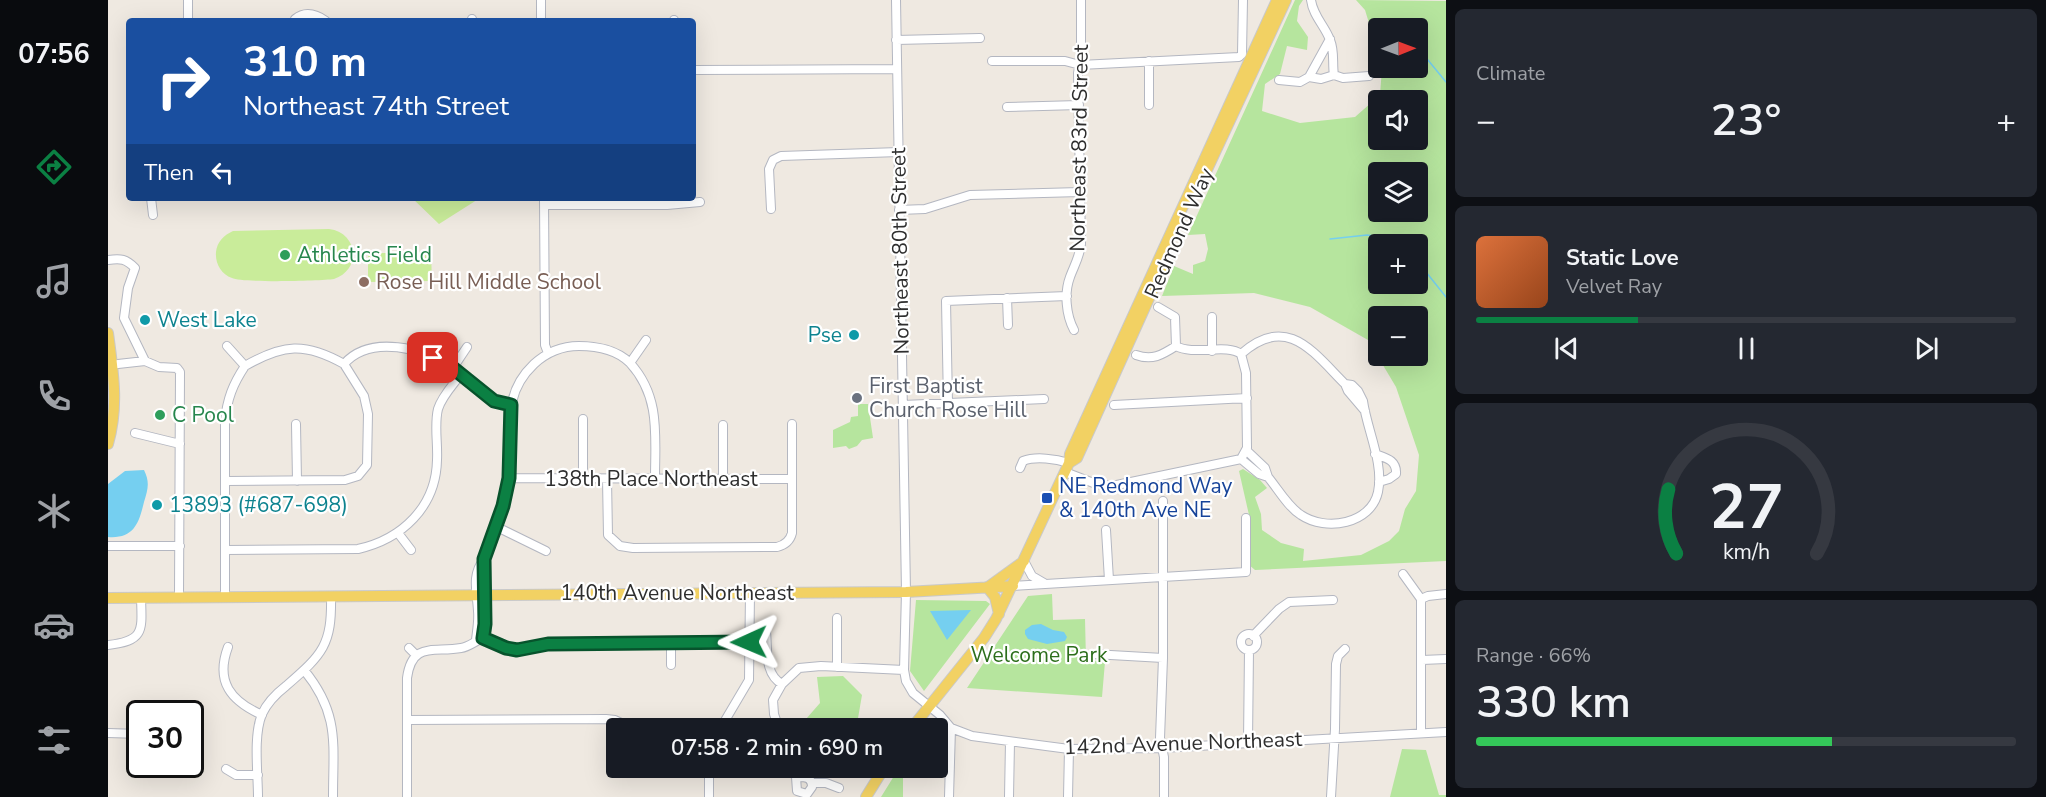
<!DOCTYPE html>
<meta charset="utf-8">
<style>
:root{--surface:#171b24;--page:#242831;--text:#f1f3f6;--muted:#9ea1a6;--line:#363941;--accent:#0b8043}
body{margin:0;font-family:"Nunito Sans",sans-serif;background:var(--page);color:var(--text);height:100vh;display:flex;flex-direction:column;font-size:22px;white-space:nowrap}
*{box-sizing:border-box;margin:0}
p{font-size:20px;color:var(--muted)}
.icon{flex:none;width:33px;height:33px;fill:none;stroke:currentColor;stroke-width:2;stroke-linecap:round;stroke-linejoin:round}
.map{position:relative;flex:1;overflow:hidden}
.sheet{display:flex;flex-direction:column;gap:9px;padding:9px;background:#0d0f14;width:600px}
.sheet>*{flex:none}
.guide{position:absolute;left:18px;top:18px;width:570px;height:183px;border-radius:6px;box-shadow:0 6px 24px #0002;background:#1a4fa0;color:#fff;overflow:hidden}
.needle{width:39px;rotate:89deg}
.tools{position:absolute;left:1260px;top:18px;display:grid;gap:12px}
.tools a{display:grid;place-items:center;width:60px;height:60px;border-radius:6px;background:var(--surface);box-shadow:0 6px 24px #0002;font-size:30px}
.speed{position:absolute;left:18px;top:700px;display:flex;gap:12px;font-size:30px;font-weight:700;text-align:center}
.speed>*{display:grid;place-content:center;width:78px;height:78px;border-radius:50%;background:var(--surface);box-shadow:0 6px 24px #0002;line-height:1}
.speed .limit{border:3px solid #111;border-radius:9px;background:#fff;color:#111}
.pin{position:absolute;display:grid;place-items:center;width:51px;height:51px;color:#fff;margin:-26px;border-radius:12px;box-shadow:0 3px 9px #0006}
.me{position:absolute;width:66px;margin:-33px;rotate:269deg;stroke-linejoin:round;filter:drop-shadow(0 0 4px #0008)}
.turn{display:flex;align-items:center;gap:21px;height:126px;padding:0 18px;font-size:27px}
.turn .icon{width:78px;height:78px;stroke-width:2.5}
.turn b{display:block;font-size:42px;line-height:51px}
.then{display:flex;align-items:center;height:57px;padding:0 18px;background:#0003;gap:12px;font-size:22px}
.big{font-size:45px;font-weight:600;line-height:1.1}
.sheet .widget{flex:1;display:flex;flex-direction:column;justify-content:center;gap:9px;min-width:0;padding:0 21px;border-radius:9px;background:var(--page)}
.sheet .dial{align-items:center;gap:0}
.dial svg{height:156px;overflow:visible;fill:none;stroke:var(--line);stroke-width:7;stroke-linecap:round;text-anchor:middle}
.dial text{fill:var(--text);stroke:none}
.song{display:flex;align-items:center;gap:18px}
.cover{width:72px;height:72px;border-radius:9px;background:linear-gradient(135deg,hsl(20 70% 55%),hsl(20 70% 35%))}
.played{height:6px;border-radius:3px;background:linear-gradient(90deg,var(--accent) 30%,var(--line) 30%)}
.keys{display:flex;justify-content:space-around;direction:ltr}
.heat{display:flex;justify-content:space-between;align-items:center;font-size:33px;direction:ltr}
.charge{height:9px;border-radius:4px;background:linear-gradient(90deg,#34c759 66%,var(--line) 0)}
.trip{position:absolute;left:498px;top:718px;width:342px;height:60px;border-radius:6px;background:var(--surface);box-shadow:0 6px 24px #0002;font-weight:600;line-height:60px;text-align:center}
main{display:flex;flex:1;min-height:0}
.tabs{display:flex;flex-direction:column;width:108px;justify-content:space-around;align-items:center;background:#090b0e;color:var(--muted)}
.tabs .icon{width:42px;height:42px}
.tabs .current{color:var(--accent)}
.tabs b{font-size:27px;color:var(--text)}
.map>svg:first-child{display:block}
.green{fill:#b6e59e;fill-rule:evenodd}
.pitch{fill:#c9ec9a}
.water{fill:#75cff0}
.lines{fill:none;stroke-linecap:round;stroke-linejoin:round}
.stream{stroke:#75cff0;stroke-width:1.5}
.minor-casing{stroke:#b4b7c1;stroke-width:10}
.major-casing{stroke:#c9c9c9;stroke-width:12}
.minor{stroke:#fff;stroke-width:8}
.major{stroke:#f2d163;stroke-width:10}
.route-casing{stroke:#07532c;stroke-width:15}
.route{stroke:#0b8043;stroke-width:10}
.leisure-dot{fill:#2e9e5b;stroke:#fff;stroke-width:2}
.education-dot{fill:#8d6e63;stroke:#fff;stroke-width:2}
.culture-dot{fill:#0f9aa8;stroke:#fff;stroke-width:2}
.worship-dot{fill:#6b7280;stroke:#fff;stroke-width:2}
.transit-dot{fill:#1a4fb4;stroke:#fff;stroke-width:2}
.labels{text-anchor:middle;stroke-width:4.5;stroke-linejoin:round;paint-order:stroke}
.street-label{font-size:21px;fill:#2e2e2e;stroke:#fff}
.leisure-label{font-size:21px;fill:#27864d;stroke:#fff;text-anchor:start}
.education-label{font-size:21px;fill:#785e54;stroke:#fff;text-anchor:start}
.culture-label{font-size:21px;fill:#0d838f;stroke:#fff;text-anchor:start}
.worship-label{font-size:21px;fill:#5b616d;stroke:#fff;text-anchor:start}
.transit-label{font-size:21px;fill:#164399;stroke:#fff;text-anchor:start}
.park-label{font-size:21px;fill:#2c6e1b;stroke:#fff}
</style>
<main>
<nav class="tabs">
<b>07:56</b>
<svg class="icon current" aria-label="directions" viewBox="0 0 24 24"><path d="M12 3l9 9-9 9-9-9zM9 14v-3h6M13 9l2 2-2 2"/></svg>
<svg class="icon" aria-label="music" viewBox="0 0 24 24"><path d="M9 18V5l10-2v13"/><circle cx="6" cy="18" r="3"/><circle cx="16" cy="16" r="3"/></svg>
<svg class="icon" aria-label="phone" viewBox="0 0 24 24"><path d="M5 4h4l2 5-3 2q2 4 5 5l2-3 5 2v4C11 20 4 13 5 4z"/></svg>
<svg class="icon" aria-label="climate" viewBox="0 0 24 24"><path d="M12 3v18M4 7l16 10M4 17L20 7"/></svg>
<svg class="icon" aria-label="car" viewBox="0 0 24 24"><path d="M5 17H2v-5l4-1 3-4h7l3 4 3 1v5h-3M9 17h6M6 11h13"/><circle cx="7" cy="17" r="2"/><circle cx="17" cy="17" r="2"/></svg>
<svg class="icon" aria-label="filters" viewBox="0 0 24 24"><path d="M4 7h16M4 17h16"/><circle cx="9" cy="7" r="2"/><circle cx="15" cy="17" r="2"/></svg>
</nav>
<div class="map">
<svg width="1338" height="797" viewBox="0 0 1338 797">
<rect width="100%" height="100%" fill="#efe9e1"/>
<path class="green" d="M1187 0H1195L1191 6 1189 21 1200 37 1199 50 1179 46 1172 74 1157 84 1154 111 1192 123 1247 117 1272 95 1274 68H1310V28H1270V52L1257 10 1248 0 1338 1V561L1147 570 1140 564 1141 515 1131 471 1135 469 1152 480 1159 488 1147 497 1153 514 1154 530 1173 543 1196 549 1195 561 1253 555 1281 541 1291 531 1297 509 1308 491 1311 455 1288 387 1260 340 1202 307 1146 293 1054 296 1066 266 1085 274V265L1097 261 1100 249 1097 234 1080 235ZM1270 100H1310V140H1270ZM1270 172H1310V212H1270ZM1270 244H1310V284H1270ZM1270 316H1310V356H1270Z
M750 404H760L765 438 754 440 749 446 741 449 738 446 725 448V430L742 422 743 417 750 416Z
M944 594 945 620 977 619 978 660 997 662 994 697 859 688 920 596Z
M808 600 878 601 882 604 816 691 802 671Z
M735 676 754 695 749 724 752 729H703L698 719 712 703 709 677Z
M1294 749 1318 750 1331 795H1338V797H1282Z
M791 768H795V797H773Z"/>
<path class="pitch" d="M304 198H372L331 224Z
M221 229C249 232 255 269 226 279 212 281 134 283 124 278 113 274 107 263 108 252 109 242 116 235 125 231Z
M260 253H323L324 281 260 282Z"/>
<path class="water" d="M36 470C42 482 40 489 36 502 31 523 26 539 0 537V484L17 471Z
M863 610 839 640 822 611Z
M933 624 945 630 956 632 959 637 957 641 939 644 920 639 917 634V630L924 625Z"/>
<g class="lines">
<path class="stream" d="M1310 48 1338 82
M1222 239 1259 235 1289 239 1294 244
M1310 262 1338 297"/>
<g class="minor-casing">
<path id="minor" d="M80 0V21
M433 0V21
M788 0 798 592 796 670 798 681 805 693 832 715 843 728 864 736 938 746 961 749 1054 748 1338 732
M1203 0C1205 16 1217 26 1222 40 1227 52 1224 63 1226 75
M187 19C197 11 208 14 218 21
M364 21V19
M566 21V20
M788 40 872 38
M884 61H957L972 65 1131 57 1134 54 1135 0
M1041 61V105
M585 70 789 69
M1201 77 1222 39
M1171 80 1192 82 1201 77 1213 79 1226 75 1235 78 1261 76
M899 107 971 105
M43 198 45 215
M436 198 437 345 440 353
M436 205H559L592 202
M663 209 661 169 665 160 673 156 791 152
M791 210 817 209 862 195 972 192
M0 260C13 258 18 259 27 268L20 288 16 318 37 361 51 367 69 368 72 372 71 597
M899 298 900 325
M1050 307 1067 317 1068 346
M1104 317V351
M966 330C958 315 956 293 962 277 966 266 972 256 973 244L970 73 973 56V0
M538 340 522 363C553 397 547 436 547 479
M1133 354C1179 313 1205 352 1237 384
M1028 355C1044 361 1054 355 1068 346 1086 356 1118 343 1133 354
M10 364 37 361
M137 366C175 344 197 342 236 364 262 334 316 348 346 368 367 383 376 400 403 405
M345 368 359 347
M840 403 838 301 959 296
M795 405 936 399
M1006 405 1139 398
M188 424 189 481
M615 425V478
M27 433 72 444
M1267 454C1278 458 1289 460 1288 474L1281 479 1271 482
M1133 459 1139 448 1138 373 1133 354
M1133 459 1151 474 1160 477 1157 468 1139 451
M912 468 915 461C928 456 948 459 961 463
M957 472 988 484 1004 486 1133 459
M1160 477C1170 489 1180 507 1193 515 1218 532 1263 524 1270 492 1276 463 1259 430 1255 401L1250 391 1244 385 1237 384 1240 391 1257 411
M401 478 684 479
M475 479V419
M499 479 500 535 512 546 525 548 669 547C677 545 682 541 684 533V424
M118 481 237 480 250 476 259 465 260 414 256 396 236 364
M1055 501V658L1052 738 1056 757V797
M387 526 438 551
M998 530 1001 580
M290 533 303 550
M0 546H72
M117 550 250 549C294 539 328 507 329 460 330 443 326 425 330 409 334 396 345 385 353 374
M376 559C385 533 396 508 401 481 409 437 388 400 426 364 438 353 454 346 471 346 488 346 509 350 522 363
M916 561 924 576 936 583
M1295 574 1313 599V733
M905 586 1138 572V518
M117 597V421C119 399 125 384 137 366L119 346
M1313 599 1320 596 1338 594
M658 632C660 650 656 674 674 684
M1133 642a8 8 0 1 1 16 0a8 8 0 1 1-16 0Z
M1145 636 1171 609 1181 602 1225 600
M375 638C408 652 407 648 440 644L641 642
M368 640C369 630 371 621 370 611 369 591 363 576 376 559L377 624 375 638
M563 643V665
M0 645C37 641 34 630 33 598
M120 647C107 682 123 701 154 715
M301 648 308 655
M985 654 1055 658
M1314 660 1338 659
M729 667V618
M196 670C232 714 225 744 225 797
M299 720 498 719 507 720 526 729
M612 729 641 680 642 592
M671 729 666 714 665 700 674 684 691 668 713 666 796 670
M0 733 32 734
M1140 742 1141 650
M601 768V797
M682 768 688 777 689 791 699 794 704 787C704 776 696 777 688 777
M118 769 128 775H150
M704 783H718L731 788
M150 797C150 773 145 736 154 714 159 703 169 693 178 686 215 654 224 645 223 596
M299 797V678C304 641 326 653 353 648 361 647 367 641 375 638
M841 797 843 728
M901 797 902 742
M960 797 961 749
M1223 797 1227 729 1228 664 1230 656 1237 649"/>
</g>
<g class="major-casing">
<path id="major" d="M1097 174 1178 0
M0 333C5 371 11 406 0 444
M961 463 969 458 1056 265
M879 587 887 597 891 614
M880 587 916 561
M0 598 798 592 905 586
M803 729 876 638 888 619 961 463 962 454 1169 0
M758 797 776 768"/>
</g>
<use href="#minor" class="minor"/>
<use href="#major" class="major"/>
</g>
<g class="lines">
<g class="route-casing">
<path id="route" d="M325 358 345 368 386 401 403 405 401 478 395 506 376 559 377 624 375 638 398 648 409 650 440 644 641 642"/>
</g>
<use href="#route" class="route"/>
</g>
<g class="leisure-dot">
<circle cx="177" cy="255" r="6"/>
<circle cx="52" cy="415" r="6"/>
</g>
<circle class="education-dot" cx="256" cy="282" r="6"/>
<g class="culture-dot">
<circle cx="37" cy="320" r="6"/>
<circle cx="746" cy="335" r="6"/>
<circle cx="49" cy="505" r="6"/>
</g>
<circle class="worship-dot" cx="749" cy="398" r="6"/>
<rect class="transit-dot" x="933" y="492" width="12" height="12" rx="3"/>
<g class="labels">
<g class="street-label">
<text transform="translate(971 148) rotate(-89)" y="7">Northeast 83rd Street</text>
<text transform="translate(1071 233) rotate(-66)" y="7">Redmond Way</text>
<text transform="translate(792 251) rotate(-91)" y="7">Northeast 80th Street</text>
<text x="543" y="486">138th Place Northeast</text>
<text x="569" y="600">140th Avenue Northeast</text>
<text transform="translate(1075 743) rotate(-2)" y="7">142nd Avenue Northeast</text>
</g>
<g class="leisure-label">
<text x="189" y="262">Athletics Field</text>
<text x="64" y="422">C Pool</text>
</g>
<g class="education-label">
<text x="268" y="289">Rose Hill Middle School</text>
</g>
<g class="culture-label">
<text x="49" y="327">West Lake</text>
<text x="734" y="342" text-anchor="end">Pse</text>
<text x="61" y="512">13893 (#687-698)</text>
</g>
<g class="worship-label">
<text x="761" y="393">First Baptist<tspan x="761" dy="24">Church Rose Hill</tspan></text>
</g>
<g class="transit-label">
<text x="951" y="493">NE Redmond Way<tspan x="951" dy="24">&amp; 140th Ave NE</tspan></text>
</g>
<g class="park-label">
<text x="931" y="662">Welcome Park</text>
</g>
</g>
</svg>
<div class="tools">
<a><svg class="needle" viewBox="-14 -14 28 28"><path d="M0-13l5 13h-10z" fill="#e53935"/><path d="M0 13l5-13h-10z" fill="#9ea1a6"/></svg></a>
<a><svg class="icon" aria-label="sound" viewBox="0 0 24 24"><path d="M4 9h4l5-4v14l-5-4H4zM17 9q2 3 0 6"/></svg></a>
<a><svg class="icon" aria-label="layers" viewBox="0 0 24 24"><path d="M12 4l9 5-9 5-9-5zM3 14l9 5 9-5"/></svg></a>
<a>+</a>
<a>−</a>
</div>
<div class="speed"><div class="limit">30</div></div>
<div class="pin" style="left:325px;top:358px;background:#d93025"><svg class="icon" aria-label="arrive" viewBox="0 0 24 24"><path d="M6 21V4h12l-3 4 3 4H6"/></svg></div>
<svg class="me" style="left:641px;top:642px" viewBox="-20 -20 40 40"><path d="M0-17L14 15 0 8-14 15z" fill="#0b8043" stroke="#fff" stroke-width="4"/></svg>
<div class="trip">07:58 · 2 min · 690 m</div>
<div class="guide">
<div class="turn"><svg class="icon" aria-label="right" viewBox="0 0 24 24"><path d="M7 20v-9h11M14 6l5 5-5 5"/></svg><div><b>310 m</b>Northeast 74th Street</div></div>
<div class="then">Then<svg class="icon" aria-label="left" viewBox="0 0 24 24"><path d="M17 20v-9H6M10 6l-5 5 5 5"/></svg></div>
</div>
</div>
<section class="sheet">
<div class="widget"><p>Climate</p>
<div class="heat"><a>−</a><b class="big">23°</b><a>+</a></div>
</div>
<div class="widget">
<div class="song"><i class="cover"></i><div><b>Static Love</b><p>Velvet Ray</p></div></div>
<div class="played"></div>
<div class="keys"><svg class="icon" aria-label="previous" viewBox="0 0 24 24"><path d="M18 5L8 12l10 7zM5 5v14"/></svg><svg class="icon" aria-label="pause" viewBox="0 0 24 24"><path d="M8 5v14M16 5v14"/></svg><svg class="icon" aria-label="next" viewBox="0 0 24 24"><path d="M6 5l10 7-10 7zM19 5v14"/></svg></div>
</div>
<div class="widget dial"><svg viewBox="0 0 100 80">
<path d="M14 69A42 42 0 1 1 86 69"/>
<path d="M14 69A42 42 0 0 1 10 36" stroke="#0b8043"/>
<text x="50" y="56" font-size="32" font-weight="700">27</text>
<text x="50" y="72" font-size="11">km/h</text>
</svg></div>
<div class="widget"><p>Range · 66%</p><b class="big">330 km</b><div class="charge"></div></div>
</section>
</main>
